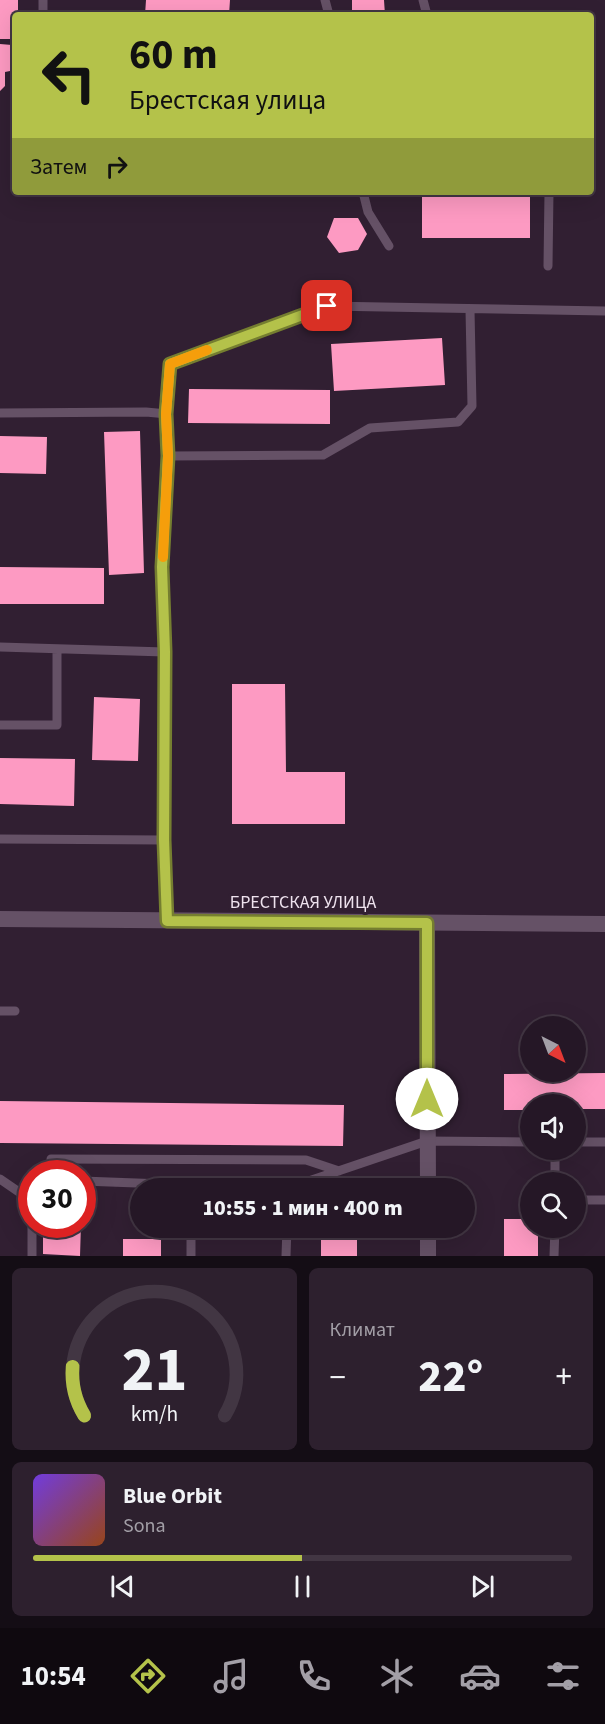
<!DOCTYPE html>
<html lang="ru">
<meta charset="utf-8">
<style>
:root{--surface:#251726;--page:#2d202e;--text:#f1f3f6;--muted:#a39fa7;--line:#423643;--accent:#b4c24a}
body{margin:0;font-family:"Source Sans 3",sans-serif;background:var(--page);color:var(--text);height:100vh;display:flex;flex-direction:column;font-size:22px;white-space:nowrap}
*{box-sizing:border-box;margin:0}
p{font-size:20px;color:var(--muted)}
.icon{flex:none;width:33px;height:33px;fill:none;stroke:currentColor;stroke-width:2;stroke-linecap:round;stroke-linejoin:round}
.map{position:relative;height:1256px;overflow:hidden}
.panel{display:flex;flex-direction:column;gap:12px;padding:12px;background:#140d15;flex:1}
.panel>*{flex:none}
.banner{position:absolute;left:12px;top:12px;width:582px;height:183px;border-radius:6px;box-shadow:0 6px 24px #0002,0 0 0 2px var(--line);background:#b4c24a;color:#111;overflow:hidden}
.needle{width:39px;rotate:138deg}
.fabs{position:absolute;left:520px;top:1016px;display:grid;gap:12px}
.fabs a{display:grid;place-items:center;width:66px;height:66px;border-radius:50%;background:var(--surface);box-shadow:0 6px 24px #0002,0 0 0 2px var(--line);font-size:30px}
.speed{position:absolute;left:18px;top:1160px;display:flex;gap:12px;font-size:30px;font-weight:700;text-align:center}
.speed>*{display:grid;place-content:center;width:78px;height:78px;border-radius:50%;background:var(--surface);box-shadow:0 6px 24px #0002,0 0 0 2px var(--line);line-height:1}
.speed .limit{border:9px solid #d22;background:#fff;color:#111}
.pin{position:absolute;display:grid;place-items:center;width:51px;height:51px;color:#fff;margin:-26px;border-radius:12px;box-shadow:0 3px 9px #0006}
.me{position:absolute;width:66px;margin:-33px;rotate:0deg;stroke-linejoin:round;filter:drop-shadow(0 0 4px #0008)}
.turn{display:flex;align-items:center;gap:21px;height:126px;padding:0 18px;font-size:27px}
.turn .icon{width:78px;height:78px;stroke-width:2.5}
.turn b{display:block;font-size:42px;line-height:51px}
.then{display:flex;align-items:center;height:57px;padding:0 18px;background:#0003;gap:12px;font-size:22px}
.big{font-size:45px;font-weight:800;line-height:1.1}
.panel .tile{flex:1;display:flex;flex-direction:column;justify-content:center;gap:9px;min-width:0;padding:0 21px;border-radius:9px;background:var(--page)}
.panel .dial{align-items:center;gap:0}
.dial svg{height:156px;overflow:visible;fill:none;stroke:var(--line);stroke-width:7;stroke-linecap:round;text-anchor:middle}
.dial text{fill:var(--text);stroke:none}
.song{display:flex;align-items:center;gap:18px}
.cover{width:72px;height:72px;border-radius:9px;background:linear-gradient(135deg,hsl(260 70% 55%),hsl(20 70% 35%))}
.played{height:6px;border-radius:3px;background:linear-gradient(90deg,var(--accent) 50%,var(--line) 50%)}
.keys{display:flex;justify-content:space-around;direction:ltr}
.heat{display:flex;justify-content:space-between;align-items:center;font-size:33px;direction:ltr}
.panel .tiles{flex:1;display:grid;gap:12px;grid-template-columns:1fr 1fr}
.tile:last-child{grid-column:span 2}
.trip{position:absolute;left:130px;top:1178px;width:345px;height:60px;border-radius:30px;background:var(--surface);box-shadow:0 6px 24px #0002,0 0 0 2px var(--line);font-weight:800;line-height:60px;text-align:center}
.tab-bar{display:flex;height:96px;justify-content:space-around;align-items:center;background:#0f090f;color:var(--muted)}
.tab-bar .icon{width:42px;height:42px}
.tab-bar .current{color:var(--accent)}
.tab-bar b{font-size:27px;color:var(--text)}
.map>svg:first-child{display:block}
.building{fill:#fd9ac2}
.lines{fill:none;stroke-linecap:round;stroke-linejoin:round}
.service{stroke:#655166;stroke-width:9}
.minor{stroke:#655166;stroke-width:16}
.tertiary{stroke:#655166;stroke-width:16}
.route-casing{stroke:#757e30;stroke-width:15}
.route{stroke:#b4c24a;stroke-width:10}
.slow{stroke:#f59e0b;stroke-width:10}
.labels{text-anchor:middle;stroke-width:6;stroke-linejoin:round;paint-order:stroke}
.street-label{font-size:18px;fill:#eee2ee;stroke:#311f32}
</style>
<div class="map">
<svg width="605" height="1256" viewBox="0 0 605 1256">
<rect width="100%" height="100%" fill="#311f32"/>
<path class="building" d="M0 0H18V15H15V39H0Z
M146 0H230L229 15H145Z
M352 0H384L385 15H352Z
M0 44 12 45 10 71 5 72V86L0 91Z
M422 192H530V238H422Z
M334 218H358L367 234 358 250 339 253 327 237Z
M442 338 445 385 334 391 331 344Z
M189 389 330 390V424L188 423Z
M140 431 144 573 109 575 104 432Z
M0 436 47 437 46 474 0 473Z
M0 567 104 568V604H0Z
M232 684H285L286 772H345V824H232Z
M94 697 140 699 138 761 92 760Z
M0 758 75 759 74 806 0 804Z
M605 1073V1109H576V1104H531V1110H504V1074Z
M0 1101 344 1105 343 1146 0 1143Z
M504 1219H531V1227H538V1256H504Z
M43 1224H81L80 1256 43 1254Z
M321 1227H357V1256H321Z
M123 1239H161V1256H123Z"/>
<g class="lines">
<path class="service" d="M325 0 329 15
M423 0 427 15
M43 15V0
M363 192 368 212 389 246
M548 266 549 192
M0 413 146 412 167 414 170 364 327 306 605 311
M167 414 168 456 162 568 165 652 164 840 167 921
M168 456 323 455 370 428 458 422 472 406 470 310
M0 647 165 652
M0 725H57V650
M0 839 164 840
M0 1011H15
M576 1142H605
M51 1159 306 1160 339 1171
M0 1179 32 1201
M82 1181 191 1185
M555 1182V1149
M191 1188V1185L288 1187
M288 1188 427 1141 531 1142
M576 1200H605
M32 1224V1256
M191 1256V1227
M286 1256 287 1227
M554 1256 555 1227"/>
<path class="minor" d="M427 923 428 1188
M428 1227V1256"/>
<path class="tertiary" d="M0 919 605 924"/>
</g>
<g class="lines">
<g class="route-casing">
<path id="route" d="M327 306 170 364 166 414 168 456 162 567 165 652 164 840 167 921 427 923V1099"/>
</g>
<use href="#route" class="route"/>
<path class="slow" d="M163 557 168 456 166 414 170 364 207 350"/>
</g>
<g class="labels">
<g class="street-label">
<text x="303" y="908">БРЕСТСКАЯ УЛИЦА</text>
</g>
</g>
</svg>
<div class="fabs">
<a><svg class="needle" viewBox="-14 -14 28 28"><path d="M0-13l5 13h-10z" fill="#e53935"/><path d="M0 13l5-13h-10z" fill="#a39fa7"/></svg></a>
<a><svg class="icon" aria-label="sound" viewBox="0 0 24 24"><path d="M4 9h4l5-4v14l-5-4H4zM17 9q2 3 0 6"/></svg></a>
<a><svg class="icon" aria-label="search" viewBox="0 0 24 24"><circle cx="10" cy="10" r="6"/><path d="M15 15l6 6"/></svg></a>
</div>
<div class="speed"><div class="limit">30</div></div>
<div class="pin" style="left:327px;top:306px;background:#d93025"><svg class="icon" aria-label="arrive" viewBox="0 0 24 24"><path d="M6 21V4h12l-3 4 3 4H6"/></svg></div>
<svg class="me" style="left:427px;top:1099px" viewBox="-20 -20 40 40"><circle r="19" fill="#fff"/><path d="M0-13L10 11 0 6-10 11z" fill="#b4c24a"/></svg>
<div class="trip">10:55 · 1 мин · 400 m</div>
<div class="banner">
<div class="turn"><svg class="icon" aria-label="left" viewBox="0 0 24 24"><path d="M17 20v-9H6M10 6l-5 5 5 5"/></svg><div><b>60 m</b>Брестская улица</div></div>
<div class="then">Затем<svg class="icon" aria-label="right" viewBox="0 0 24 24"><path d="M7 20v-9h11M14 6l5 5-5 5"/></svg></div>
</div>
</div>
<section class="panel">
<div class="tiles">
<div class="tile dial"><svg viewBox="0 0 100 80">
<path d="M14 69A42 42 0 1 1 86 69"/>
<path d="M14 69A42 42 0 0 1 8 44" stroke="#b4c24a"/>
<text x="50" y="56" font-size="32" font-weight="700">21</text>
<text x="50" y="72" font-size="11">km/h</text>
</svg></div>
<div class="tile"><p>Климат</p>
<div class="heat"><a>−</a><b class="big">22°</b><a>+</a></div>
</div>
<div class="tile">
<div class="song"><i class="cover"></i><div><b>Blue Orbit</b><p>Sona</p></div></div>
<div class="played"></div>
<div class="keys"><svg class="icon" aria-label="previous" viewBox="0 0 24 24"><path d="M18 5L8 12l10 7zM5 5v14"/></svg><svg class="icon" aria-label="pause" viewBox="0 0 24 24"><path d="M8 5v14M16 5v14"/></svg><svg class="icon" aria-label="next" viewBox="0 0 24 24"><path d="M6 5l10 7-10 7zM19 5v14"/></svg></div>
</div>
</div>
</section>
<nav class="tab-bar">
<b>10:54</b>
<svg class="icon current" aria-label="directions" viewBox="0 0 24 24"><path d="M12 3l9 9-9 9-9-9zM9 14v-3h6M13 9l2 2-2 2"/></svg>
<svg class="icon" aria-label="music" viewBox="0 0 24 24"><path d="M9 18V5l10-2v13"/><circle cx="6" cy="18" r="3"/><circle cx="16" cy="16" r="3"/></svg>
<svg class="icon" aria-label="phone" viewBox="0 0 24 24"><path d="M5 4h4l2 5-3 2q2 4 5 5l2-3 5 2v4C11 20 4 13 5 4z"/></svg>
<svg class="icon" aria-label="climate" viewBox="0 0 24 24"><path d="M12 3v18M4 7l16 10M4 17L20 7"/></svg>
<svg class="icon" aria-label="car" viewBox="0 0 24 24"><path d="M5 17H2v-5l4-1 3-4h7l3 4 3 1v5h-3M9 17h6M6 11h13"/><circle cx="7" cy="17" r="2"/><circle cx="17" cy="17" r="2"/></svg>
<svg class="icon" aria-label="filters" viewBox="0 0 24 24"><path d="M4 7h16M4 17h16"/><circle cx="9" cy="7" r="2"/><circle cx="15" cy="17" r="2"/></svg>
</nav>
